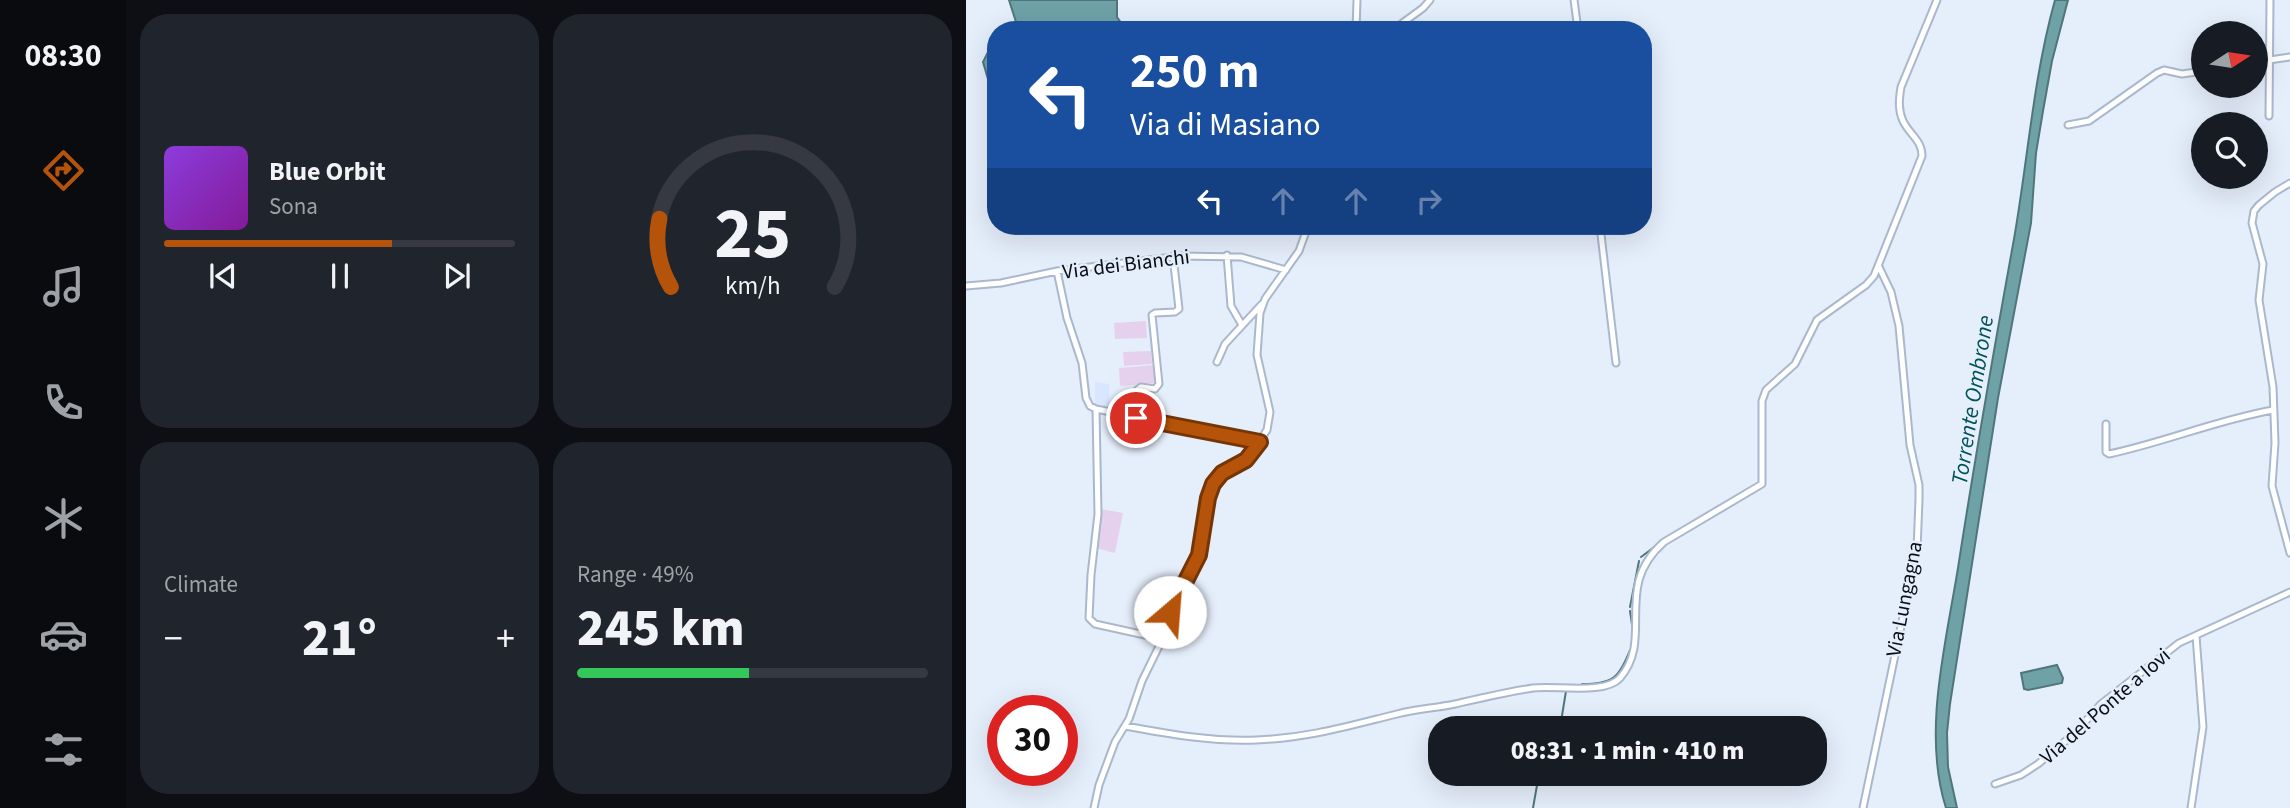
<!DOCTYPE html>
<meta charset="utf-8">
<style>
:root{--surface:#171b24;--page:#20242c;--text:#f1f3f6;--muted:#9ea1a6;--line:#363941;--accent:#b45309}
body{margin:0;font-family:"Source Sans 3",sans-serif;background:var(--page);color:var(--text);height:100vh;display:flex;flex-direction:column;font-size:26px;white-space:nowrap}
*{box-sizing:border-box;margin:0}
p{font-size:23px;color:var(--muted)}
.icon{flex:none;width:38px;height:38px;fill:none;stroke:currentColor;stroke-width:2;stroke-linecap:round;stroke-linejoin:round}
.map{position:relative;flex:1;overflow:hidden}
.details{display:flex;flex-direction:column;gap:14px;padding:14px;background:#0d0f14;width:840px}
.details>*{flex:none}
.hud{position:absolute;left:21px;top:21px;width:665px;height:214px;border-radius:28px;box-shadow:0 7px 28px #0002;background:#1a4fa0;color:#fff;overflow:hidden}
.needle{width:46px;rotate:78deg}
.controls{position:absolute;left:1225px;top:21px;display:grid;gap:14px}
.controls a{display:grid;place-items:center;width:77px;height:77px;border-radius:50%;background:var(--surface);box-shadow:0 7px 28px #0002;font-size:35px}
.speed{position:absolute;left:21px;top:695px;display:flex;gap:14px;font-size:35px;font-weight:700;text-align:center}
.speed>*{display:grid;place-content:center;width:91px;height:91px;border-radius:50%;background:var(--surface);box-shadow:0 7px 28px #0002;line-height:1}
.speed .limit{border:10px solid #d22;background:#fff;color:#111}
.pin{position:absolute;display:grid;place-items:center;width:60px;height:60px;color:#fff;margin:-30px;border:4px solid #fff;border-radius:50%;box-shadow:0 2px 7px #0007}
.me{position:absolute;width:77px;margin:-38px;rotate:27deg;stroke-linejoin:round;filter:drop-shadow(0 0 5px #0008)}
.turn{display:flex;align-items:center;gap:24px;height:147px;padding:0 28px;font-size:32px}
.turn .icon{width:91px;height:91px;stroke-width:2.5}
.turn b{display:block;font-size:49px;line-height:60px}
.lanes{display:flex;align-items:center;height:66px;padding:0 28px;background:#0003;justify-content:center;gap:35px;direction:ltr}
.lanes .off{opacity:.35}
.big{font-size:52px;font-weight:800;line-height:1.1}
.details .card{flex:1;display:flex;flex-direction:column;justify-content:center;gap:10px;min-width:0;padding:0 24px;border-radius:28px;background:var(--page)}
.details .dial{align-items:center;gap:0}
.dial svg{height:182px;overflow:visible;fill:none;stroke:var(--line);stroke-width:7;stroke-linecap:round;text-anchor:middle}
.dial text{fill:var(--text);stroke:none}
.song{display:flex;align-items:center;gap:21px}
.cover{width:84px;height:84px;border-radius:10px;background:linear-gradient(135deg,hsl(270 70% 55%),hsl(290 70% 35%))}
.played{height:7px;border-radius:4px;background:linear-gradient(90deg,var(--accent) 65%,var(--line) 65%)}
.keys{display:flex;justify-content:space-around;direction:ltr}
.heat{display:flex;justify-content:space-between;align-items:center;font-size:38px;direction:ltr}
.charge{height:10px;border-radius:5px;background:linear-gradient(90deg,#34c759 49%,var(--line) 0)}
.details .tiles{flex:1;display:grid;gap:14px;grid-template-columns:repeat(2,1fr)}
.trip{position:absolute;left:462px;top:716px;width:399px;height:70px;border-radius:28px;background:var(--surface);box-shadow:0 7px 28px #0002;font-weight:800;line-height:70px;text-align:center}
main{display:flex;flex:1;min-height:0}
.menu{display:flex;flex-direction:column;width:126px;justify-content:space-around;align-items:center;background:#090b0e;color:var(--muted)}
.menu .icon{width:49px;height:49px}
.menu .on{color:var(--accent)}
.menu b{font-size:32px;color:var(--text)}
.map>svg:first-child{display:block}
.built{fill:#d8e7fe}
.green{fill:#e5d1ee}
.water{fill:#6ea2a6;stroke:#50767b;stroke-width:2}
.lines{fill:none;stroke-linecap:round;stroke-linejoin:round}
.stream{stroke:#50767b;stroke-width:2}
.minor-casing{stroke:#aab8cd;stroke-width:9}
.minor{stroke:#fff;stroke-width:5}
.route-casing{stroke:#753606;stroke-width:18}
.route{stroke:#b45309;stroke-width:12}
.labels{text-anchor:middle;stroke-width:5;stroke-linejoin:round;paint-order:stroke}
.street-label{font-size:21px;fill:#0a0f17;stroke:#e5eefb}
.water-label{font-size:23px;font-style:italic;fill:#005257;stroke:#e5eefb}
</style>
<main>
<nav class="menu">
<b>08:30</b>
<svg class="icon on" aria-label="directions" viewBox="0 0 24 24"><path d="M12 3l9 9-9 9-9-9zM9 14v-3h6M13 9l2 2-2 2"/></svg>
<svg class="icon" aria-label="music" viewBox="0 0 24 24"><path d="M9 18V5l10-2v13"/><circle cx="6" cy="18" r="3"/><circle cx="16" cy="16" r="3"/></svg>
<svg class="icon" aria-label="phone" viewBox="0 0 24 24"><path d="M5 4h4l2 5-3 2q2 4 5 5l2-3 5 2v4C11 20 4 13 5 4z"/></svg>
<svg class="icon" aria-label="climate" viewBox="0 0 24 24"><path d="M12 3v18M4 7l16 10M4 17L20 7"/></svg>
<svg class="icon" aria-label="car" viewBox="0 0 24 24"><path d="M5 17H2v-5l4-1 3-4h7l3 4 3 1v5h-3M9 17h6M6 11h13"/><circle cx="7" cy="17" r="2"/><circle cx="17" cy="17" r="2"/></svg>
<svg class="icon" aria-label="filters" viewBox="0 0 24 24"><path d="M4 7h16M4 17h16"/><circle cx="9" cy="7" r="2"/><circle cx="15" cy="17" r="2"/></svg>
</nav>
<section class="details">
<div class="tiles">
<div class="card">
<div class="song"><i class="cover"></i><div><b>Blue Orbit</b><p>Sona</p></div></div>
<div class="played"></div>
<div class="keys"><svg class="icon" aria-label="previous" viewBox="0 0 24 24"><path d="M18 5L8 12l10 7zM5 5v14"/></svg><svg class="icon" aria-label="pause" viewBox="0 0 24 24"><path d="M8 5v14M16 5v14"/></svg><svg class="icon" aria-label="next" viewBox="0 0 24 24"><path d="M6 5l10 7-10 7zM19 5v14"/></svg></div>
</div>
<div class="card dial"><svg viewBox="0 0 100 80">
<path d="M14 69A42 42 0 1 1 86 69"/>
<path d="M14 69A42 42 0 0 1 9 39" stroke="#b45309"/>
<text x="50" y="56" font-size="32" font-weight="700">25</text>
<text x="50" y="72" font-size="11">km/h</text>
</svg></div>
<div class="card"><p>Climate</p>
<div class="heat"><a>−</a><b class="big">21°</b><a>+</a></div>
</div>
<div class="card"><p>Range · 49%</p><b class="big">245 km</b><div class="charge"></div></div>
</div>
</section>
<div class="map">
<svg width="1324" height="808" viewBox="0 0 1324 808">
<rect width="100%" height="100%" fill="#e5eefb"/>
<path class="built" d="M129 382 143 384 144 409 129 405Z"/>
<path class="green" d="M180 321 181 338 149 339 148 323Z
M185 351 186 364 158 366 157 352Z
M187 365 189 383 154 386 153 368Z
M135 509 157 513 149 553 130 548Z"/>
<path class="water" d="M43 0H151V17L160 30H49L50 22Z
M1089 0H1102L1086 61 1077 111 1070 153 1065 223 1032 398 984 704 981 733 982 767 991 808H980C956 733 980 643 992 568 1009 458 1028 349 1048 239 1062 159 1067 79 1089 0Z
M30 50V106L17 62 22 52Z
M1091 665 1097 678 1096 683 1062 690 1058 689 1055 673Z"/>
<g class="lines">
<path class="stream" d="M675 557 695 542
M664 607 673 561
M664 611 667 631
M616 684C647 684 653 678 664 650
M594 728 600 691
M567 808 573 774"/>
<g class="minor-casing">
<path id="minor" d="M608 0 612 30
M390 30 391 0
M427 30 457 8 464 0
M1290 62 1324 57
M1303 116 1304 0
M1102 125 1123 121 1191 73 1198 70 1216 74 1237 71
M1324 183 1309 192 1293 205 1288 211 1286 223 1297 264 1293 300 1307 387 1309 443 1306 486 1324 553
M634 226 650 363
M261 255 265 306 276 325
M91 271 101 318 116 363 120 398 124 406 130 409 294 442
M0 286 35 283 91 271 215 256 275 257 320 270
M251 362 259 344 296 304
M130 409 132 514 125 575 123 618 129 624 197 639
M170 418 171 390 175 387 189 389 193 384 186 315 189 313 209 312 213 309 207 256
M1140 424V452L1143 454C1199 442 1251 420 1307 410
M159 726C202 734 248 742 291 740 342 738 382 726 431 714 450 709 470 708 489 704 515 698 540 692 567 688 589 685 639 695 654 678 689 638 646 587 698 542L796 484V401L800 390 829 364 851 320 900 285 908 276 956 156C956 140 943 134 937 121 932 110 933 99 935 87L971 0
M1029 784 1055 775 1072 764 1108 734 1135 704 1213 643 1324 592
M128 808 133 785 149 742 163 719 176 681 199 634 205 608 233 555 242 498 247 484 256 473 283 457 301 430 304 412 291 355 294 313 299 299 333 251 342 226
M897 808 951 550 953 500V485L944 445 933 326 925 292 913 267
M1225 808 1237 727 1230 636"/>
</g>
<use href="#minor" class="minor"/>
</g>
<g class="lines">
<g class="route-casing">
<path id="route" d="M170 418 294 442 280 460 256 473 247 484 242 498 233 555 204 612"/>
</g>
<use href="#route" class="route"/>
</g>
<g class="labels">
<g class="street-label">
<text transform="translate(160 264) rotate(-7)" y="7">Via dei Bianchi</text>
<text transform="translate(938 599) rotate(-79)" y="7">Via Lungagna</text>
<text transform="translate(1139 706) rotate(-41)" y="7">Via del Ponte a Iovi</text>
</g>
<g class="water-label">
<text transform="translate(1006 400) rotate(-81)" y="8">Torrente Ombrone</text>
</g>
</g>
</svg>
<div class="controls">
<a><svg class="needle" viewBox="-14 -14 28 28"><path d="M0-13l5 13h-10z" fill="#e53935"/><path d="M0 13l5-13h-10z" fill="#9ea1a6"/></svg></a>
<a><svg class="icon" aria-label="search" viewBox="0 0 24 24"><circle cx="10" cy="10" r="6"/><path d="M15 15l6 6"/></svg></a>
</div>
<div class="speed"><div class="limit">30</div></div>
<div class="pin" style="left:170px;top:418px;background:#d93025"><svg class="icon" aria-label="arrive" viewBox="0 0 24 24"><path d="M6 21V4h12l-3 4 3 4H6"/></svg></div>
<svg class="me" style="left:204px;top:612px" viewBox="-20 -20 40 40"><circle r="19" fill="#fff"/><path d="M0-13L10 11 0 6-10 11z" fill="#b45309"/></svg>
<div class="trip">08:31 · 1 min · 410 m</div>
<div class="hud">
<div class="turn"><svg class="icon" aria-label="left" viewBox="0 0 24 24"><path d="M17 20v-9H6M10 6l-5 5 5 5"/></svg><div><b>250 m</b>Via di Masiano</div></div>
<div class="lanes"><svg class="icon" aria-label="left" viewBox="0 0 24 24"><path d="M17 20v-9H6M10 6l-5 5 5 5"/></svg><svg class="icon off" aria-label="ahead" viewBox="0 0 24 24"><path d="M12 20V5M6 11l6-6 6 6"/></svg><svg class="icon off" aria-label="ahead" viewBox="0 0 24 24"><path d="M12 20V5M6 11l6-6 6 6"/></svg><svg class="icon off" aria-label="right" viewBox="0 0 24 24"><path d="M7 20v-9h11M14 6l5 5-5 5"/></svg></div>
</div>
</div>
</main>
